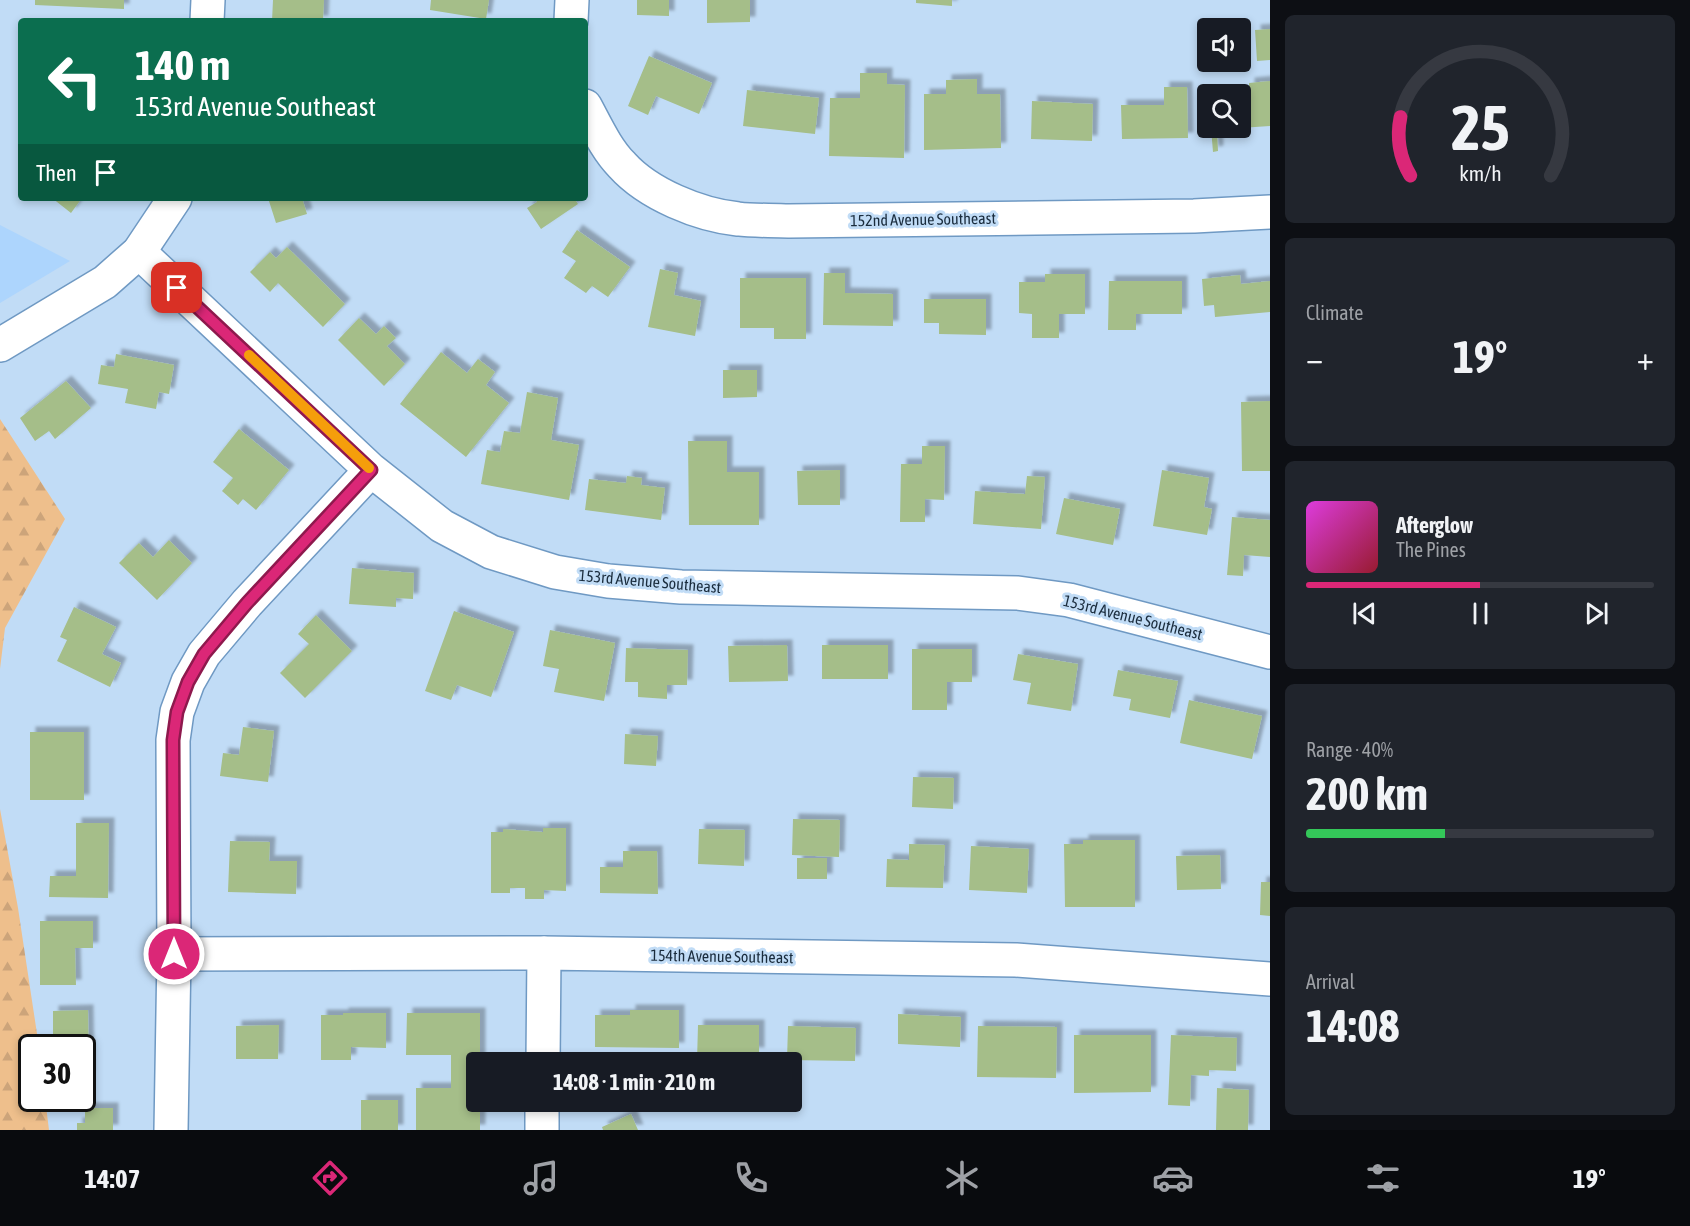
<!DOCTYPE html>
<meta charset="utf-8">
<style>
:root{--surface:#171b24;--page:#20242c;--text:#f1f3f6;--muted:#9ea1a6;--line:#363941;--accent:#db2777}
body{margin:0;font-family:"Asap Condensed",sans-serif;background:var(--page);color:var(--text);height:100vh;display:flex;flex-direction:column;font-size:22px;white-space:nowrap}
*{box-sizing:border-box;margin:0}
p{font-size:20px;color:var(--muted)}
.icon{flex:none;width:33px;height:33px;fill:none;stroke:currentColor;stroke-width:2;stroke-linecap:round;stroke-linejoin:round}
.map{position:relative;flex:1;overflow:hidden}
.panel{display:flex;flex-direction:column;gap:15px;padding:15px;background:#0d0f14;width:420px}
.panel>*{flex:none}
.top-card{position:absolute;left:18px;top:18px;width:570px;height:183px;border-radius:6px;box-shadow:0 3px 9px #0003;background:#0b6e4f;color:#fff;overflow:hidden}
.fabs{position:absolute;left:1197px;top:18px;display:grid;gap:12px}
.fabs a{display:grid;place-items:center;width:54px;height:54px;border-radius:6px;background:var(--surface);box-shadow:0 3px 9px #0003;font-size:30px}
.speed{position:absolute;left:18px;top:1034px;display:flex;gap:12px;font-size:30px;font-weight:700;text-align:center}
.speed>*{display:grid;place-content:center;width:78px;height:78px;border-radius:50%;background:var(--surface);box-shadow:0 3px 9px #0003;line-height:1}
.speed .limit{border:3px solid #111;border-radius:9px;background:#fff;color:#111}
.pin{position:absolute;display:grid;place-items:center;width:51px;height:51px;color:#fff;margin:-26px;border-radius:12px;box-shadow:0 3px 9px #0006}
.me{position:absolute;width:66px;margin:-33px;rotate:0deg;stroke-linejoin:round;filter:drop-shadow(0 0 4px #0008)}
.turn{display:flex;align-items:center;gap:21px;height:126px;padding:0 18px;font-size:27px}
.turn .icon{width:78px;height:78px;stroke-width:2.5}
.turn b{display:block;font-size:42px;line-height:51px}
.then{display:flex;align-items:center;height:57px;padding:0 18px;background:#0003;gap:12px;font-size:22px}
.big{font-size:45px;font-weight:700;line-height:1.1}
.panel .card{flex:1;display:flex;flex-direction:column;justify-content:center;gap:9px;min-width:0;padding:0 21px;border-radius:9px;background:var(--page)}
.panel .dial{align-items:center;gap:0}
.dial svg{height:156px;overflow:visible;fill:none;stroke:var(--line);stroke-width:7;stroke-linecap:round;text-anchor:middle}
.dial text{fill:var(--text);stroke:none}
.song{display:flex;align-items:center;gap:18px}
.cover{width:72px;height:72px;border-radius:9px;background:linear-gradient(135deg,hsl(300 70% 55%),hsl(350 70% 35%))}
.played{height:6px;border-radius:3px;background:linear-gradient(90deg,var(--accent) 50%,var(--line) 50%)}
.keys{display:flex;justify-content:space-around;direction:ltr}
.heat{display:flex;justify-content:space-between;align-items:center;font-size:33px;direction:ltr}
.charge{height:9px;border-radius:4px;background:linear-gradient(90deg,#34c759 40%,var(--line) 0)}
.trip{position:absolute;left:466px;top:1052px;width:336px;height:60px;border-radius:6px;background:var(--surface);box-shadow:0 3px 9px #0003;font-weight:700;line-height:60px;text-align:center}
.menu{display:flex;height:96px;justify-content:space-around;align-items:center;background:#090b0e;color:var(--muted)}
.menu .icon{width:42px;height:42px}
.menu .current{color:var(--accent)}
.menu b{font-size:27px;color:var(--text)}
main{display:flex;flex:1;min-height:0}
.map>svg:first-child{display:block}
.built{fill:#add5fd}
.forest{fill:url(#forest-firs)}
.building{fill:#a5be89;filter:url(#shadow)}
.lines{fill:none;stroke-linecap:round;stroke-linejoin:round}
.minor-casing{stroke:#6f99c3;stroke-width:36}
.major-casing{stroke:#6f99c3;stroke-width:36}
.minor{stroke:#fff;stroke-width:33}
.major{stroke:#fff;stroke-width:33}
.route-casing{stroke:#8e194d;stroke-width:15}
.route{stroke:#db2777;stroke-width:10}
.slow{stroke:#f59e0b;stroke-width:10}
.labels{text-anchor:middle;stroke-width:6;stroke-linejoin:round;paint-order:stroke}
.street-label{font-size:16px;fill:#1a2c3d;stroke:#c1dcf6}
</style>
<main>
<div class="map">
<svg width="1270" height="1130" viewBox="0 0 1270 1130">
<defs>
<pattern id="forest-firs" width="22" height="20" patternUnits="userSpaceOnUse" patternTransform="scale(1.5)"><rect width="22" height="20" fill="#eebf8c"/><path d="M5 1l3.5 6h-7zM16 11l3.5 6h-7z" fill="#cca47a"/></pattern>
<filter id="shadow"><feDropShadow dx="5.5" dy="-5.5" stdDeviation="1.5" flood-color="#0004"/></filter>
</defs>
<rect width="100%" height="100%" fill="#c1dcf6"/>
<path class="built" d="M0 225 70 261 0 303Z"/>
<path class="forest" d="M0 419 65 519 5 628 0 669Z
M0 809 18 908 39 1047H32V1098H45L49 1130H0Z"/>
<path class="building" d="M35 0H124V9L35 5Z
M273 0H324L323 21H272Z
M431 0H489L486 19 430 10Z
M637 0H669V16L637 15Z
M707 0H750V22L707 23Z
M916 0H952V6L916 3Z
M1270 29V60L1257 61 1255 30Z
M649 56 712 83 699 114 656 96 648 115 628 106Z
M860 73H887V84L905 85 904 158 829 156 830 98H860Z
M977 79V94H1000L1001 148 924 150V94H946V80Z
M1270 81V126L1240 128V97L1249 96V83Z
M1164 87H1187L1188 138 1122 139 1121 105H1164Z
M747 90 819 98 815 134 743 126Z
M1032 101 1093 104 1092 141 1031 139Z
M1211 128H1226V129L1217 130 1218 151 1213 152Z
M52 198H82L71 213Z
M268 198H302L307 214 276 223Z
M535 198H574L578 204 541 229 527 208 537 202Z
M577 230 630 267 608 297 592 286 586 293 564 278 576 261 562 252Z
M287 247 345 304 323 327 278 283 270 292 250 272 270 252 276 258Z
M660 269 678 273 674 295 701 301 695 336 648 327Z
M824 273H845V293L893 294V326L823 325Z
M1045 274H1085V314H1059V338H1032V314L1019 313V282H1045Z
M1240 275 1241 284 1270 281V312L1215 317 1214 305 1204 306 1202 279Z
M740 278H806V339H774V328H740Z
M1109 281H1182V314H1136V330H1108Z
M924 299H986V335L939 334V323H924Z
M359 318 376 334 384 326 396 338 387 346 405 364 384 386 338 340Z
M441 352 467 373 478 359 495 372 486 385 509 403 466 457 400 404Z
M116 354 174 365 169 394 159 392 156 409 125 403 128 389 98 384 101 365 114 367Z
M723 370H757V397L723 398Z
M66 381 91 408 55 439 49 431 35 441 20 418Z
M527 392 558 398 551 440 579 445 569 500 481 484 487 450 500 452 504 431 520 433Z
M1270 401V471H1242L1241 402Z
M239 429 289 470 256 510 243 499 238 505 222 491 233 478 213 462Z
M688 441H727V472H759V525H689Z
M922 446H945L944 500 925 499V522H900L901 464H922Z
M840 470V505H798L797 471Z
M1162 470 1209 478 1204 507 1212 509 1207 535 1153 526Z
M627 476 642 478 641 485 665 488 661 520 585 510 589 479 626 483Z
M1027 476 1045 477 1041 529 973 524 975 491 1025 494Z
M1064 498 1120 509 1113 545 1056 534Z
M1232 517 1270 520V557L1244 555 1243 576 1227 575Z
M169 540 192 563 157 600 119 563 139 543 153 557Z
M352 568 414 573 413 599 396 598V607L349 604Z
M74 607 116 627 102 654 121 663 110 687 57 661 67 640 60 637Z
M454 611 514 632 491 697 457 685 451 700 425 691Z
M316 615 352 651 305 698 280 673 309 644 298 634Z
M550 630 615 643 604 701 554 692 559 669 543 666Z
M787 645 788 681 729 682 728 646Z
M822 645H888V679H822Z
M626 648 688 650 687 685H667V699L638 697V682H625Z
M912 649H972V682H947V710H912Z
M1018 654 1078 664 1071 711 1027 704 1031 683 1013 680Z
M1118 670 1178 681 1170 718 1129 710 1131 699 1113 696Z
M1189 700 1262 716 1252 759 1180 743Z
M243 727 274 731 268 782 220 776 223 753 239 755Z
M30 732H84V800H30Z
M625 734 658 736 656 766 624 764Z
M913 777 954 778 953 809 912 807Z
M793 819 840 820 839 857 792 855Z
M76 823H109L108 898 49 897 50 876H76Z
M543 828H566V891L544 890V899H525V888H510V893H491V832H503V829L543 832Z
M699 829 745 830 744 866 698 864Z
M1083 840H1135V907H1065L1064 844H1083Z
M230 841 270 842 269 861H297L296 894 228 892Z
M909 844 945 845 943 888 886 887 887 859 909 860Z
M971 846 1029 849 1027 893 969 890Z
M623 851H657L658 894 600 893V867H623Z
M1220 855 1221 889 1177 890 1176 856Z
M797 858H827V879H797Z
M1261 882H1270V916L1260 915Z
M40 921H93V948H75L76 985H40Z
M88 1010 89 1076H82V1047H53V1011Z
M630 1010H679V1048L595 1047V1015H630Z
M343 1013H386V1048L351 1047V1060H321V1015H343Z
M407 1013H480V1062H477V1101H480V1130H416V1088H451V1055H406Z
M898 1014 961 1017 960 1047 898 1044Z
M279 1025 278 1059H236V1026Z
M698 1025H759V1053L744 1052V1061H697Z
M788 1026 856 1028 855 1061 787 1060Z
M978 1026 1057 1027 1056 1078 977 1077Z
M1074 1035H1151V1092L1074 1093Z
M1171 1035 1237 1038 1236 1071 1209 1070V1076L1191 1075 1190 1106 1168 1105Z
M1217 1088 1249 1090 1248 1130H1216Z
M361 1100H398V1130H361Z
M85 1108H113V1130H77V1123H85Z
M631 1114 638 1130H603L602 1127Z"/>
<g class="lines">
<g class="minor-casing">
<path id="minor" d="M571 21 572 0
M585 106C596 126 606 149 622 165 648 194 699 215 738 219 754 221 772 220 789 221L1194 216 1270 212
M139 252 371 470 442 526 491 552 555 572 608 581 681 587 1018 593 1069 600 1270 652
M174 954 544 953 1016 960 1270 979
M543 1062 544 953
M171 1130 174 954 173 740 177 712 188 682 204 654 247 603 371 470
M542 1130V1101"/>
</g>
<g class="major-casing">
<path id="major" d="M207 21 208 0
M0 345 105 282 139 252 175 198"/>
</g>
<use href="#minor" class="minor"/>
<use href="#major" class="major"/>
</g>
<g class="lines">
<g class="route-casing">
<path id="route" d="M174 954 173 740 177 712 188 682 204 654 247 603 371 470 177 288"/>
</g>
<use href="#route" class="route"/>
<path class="slow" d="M249 355 369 468"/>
</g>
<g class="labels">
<g class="street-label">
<text transform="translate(923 219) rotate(-1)" y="6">152nd Avenue Southeast</text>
<text transform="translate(650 581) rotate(5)" y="6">153rd Avenue Southeast</text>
<text transform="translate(1133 617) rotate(14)" y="6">153rd Avenue Southeast</text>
<text transform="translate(722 956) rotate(1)" y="6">154th Avenue Southeast</text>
</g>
</g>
</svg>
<div class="fabs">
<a><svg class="icon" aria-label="sound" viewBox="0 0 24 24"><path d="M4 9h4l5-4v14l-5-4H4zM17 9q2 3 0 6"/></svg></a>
<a><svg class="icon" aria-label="search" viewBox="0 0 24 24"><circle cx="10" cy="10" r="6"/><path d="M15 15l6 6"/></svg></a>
</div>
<div class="speed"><div class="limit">30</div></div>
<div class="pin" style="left:177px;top:288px;background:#d93025"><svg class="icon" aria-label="arrive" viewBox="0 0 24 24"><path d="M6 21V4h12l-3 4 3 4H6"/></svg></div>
<svg class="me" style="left:174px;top:954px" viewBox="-20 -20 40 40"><circle r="17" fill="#db2777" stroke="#fff" stroke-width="3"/><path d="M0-11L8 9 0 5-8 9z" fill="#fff"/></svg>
<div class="trip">14:08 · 1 min · 210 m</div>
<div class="top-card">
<div class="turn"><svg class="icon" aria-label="left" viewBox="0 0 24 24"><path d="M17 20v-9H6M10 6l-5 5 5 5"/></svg><div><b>140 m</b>153rd Avenue Southeast</div></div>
<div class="then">Then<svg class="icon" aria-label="arrive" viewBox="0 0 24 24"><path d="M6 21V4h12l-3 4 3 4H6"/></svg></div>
</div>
</div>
<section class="panel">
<div class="card dial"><svg viewBox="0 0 100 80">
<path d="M14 69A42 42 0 1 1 86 69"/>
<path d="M14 69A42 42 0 0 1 9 39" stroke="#db2777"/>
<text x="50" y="56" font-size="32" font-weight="700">25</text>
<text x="50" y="72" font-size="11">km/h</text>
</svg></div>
<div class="card"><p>Climate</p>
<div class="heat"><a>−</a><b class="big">19°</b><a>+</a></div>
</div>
<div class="card">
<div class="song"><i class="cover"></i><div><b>Afterglow</b><p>The Pines</p></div></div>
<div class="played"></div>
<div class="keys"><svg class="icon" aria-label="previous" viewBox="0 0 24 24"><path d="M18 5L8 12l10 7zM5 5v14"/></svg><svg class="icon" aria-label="pause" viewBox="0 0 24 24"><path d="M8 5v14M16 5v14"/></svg><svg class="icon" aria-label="next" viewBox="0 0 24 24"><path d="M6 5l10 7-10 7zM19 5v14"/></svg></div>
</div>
<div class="card"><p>Range · 40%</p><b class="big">200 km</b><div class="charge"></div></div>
<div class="card"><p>Arrival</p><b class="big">14:08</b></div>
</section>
</main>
<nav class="menu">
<b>14:07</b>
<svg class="icon current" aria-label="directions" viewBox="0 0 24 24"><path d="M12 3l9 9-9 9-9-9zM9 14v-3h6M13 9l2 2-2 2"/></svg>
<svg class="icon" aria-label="music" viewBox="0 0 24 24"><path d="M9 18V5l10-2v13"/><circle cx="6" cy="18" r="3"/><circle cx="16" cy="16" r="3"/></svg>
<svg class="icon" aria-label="phone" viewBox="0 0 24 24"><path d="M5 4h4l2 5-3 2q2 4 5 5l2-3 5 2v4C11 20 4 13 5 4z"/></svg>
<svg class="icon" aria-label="climate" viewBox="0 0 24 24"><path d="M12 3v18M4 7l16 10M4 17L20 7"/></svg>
<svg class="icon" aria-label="car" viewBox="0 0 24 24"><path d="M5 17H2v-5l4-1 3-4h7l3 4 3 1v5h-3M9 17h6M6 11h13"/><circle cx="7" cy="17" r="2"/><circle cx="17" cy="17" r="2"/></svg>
<svg class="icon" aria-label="filters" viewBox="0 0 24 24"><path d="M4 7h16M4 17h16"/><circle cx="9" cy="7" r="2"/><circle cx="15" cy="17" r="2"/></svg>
<b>19°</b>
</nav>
